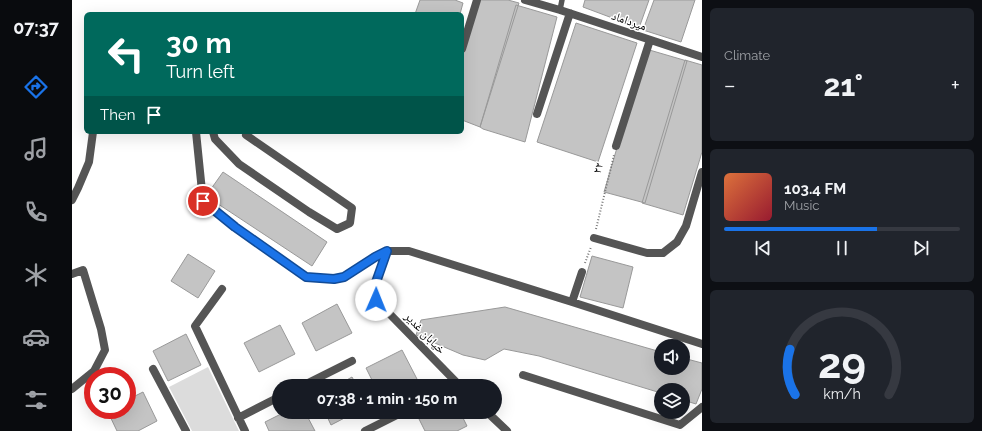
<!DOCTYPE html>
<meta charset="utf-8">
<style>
:root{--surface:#171b24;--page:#20242c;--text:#f1f3f6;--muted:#9ea1a6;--line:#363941;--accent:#1a73e8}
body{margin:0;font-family:Raleway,"Noto Naskh Arabic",sans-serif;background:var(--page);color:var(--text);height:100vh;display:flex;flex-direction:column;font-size:15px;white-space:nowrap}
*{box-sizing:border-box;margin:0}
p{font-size:13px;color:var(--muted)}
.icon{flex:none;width:22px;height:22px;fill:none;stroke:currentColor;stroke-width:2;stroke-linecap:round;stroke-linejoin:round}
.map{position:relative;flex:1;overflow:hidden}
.details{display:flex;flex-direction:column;gap:8px;padding:8px;background:#0d0f14;width:280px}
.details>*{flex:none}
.hud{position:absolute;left:12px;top:12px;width:380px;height:122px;border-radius:6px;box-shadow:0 4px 16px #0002;background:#00695c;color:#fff;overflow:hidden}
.buttons{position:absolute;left:582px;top:339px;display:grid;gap:8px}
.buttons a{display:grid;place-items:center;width:36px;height:36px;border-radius:50%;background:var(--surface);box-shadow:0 4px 16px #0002;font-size:20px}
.speed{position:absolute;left:12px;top:367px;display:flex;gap:8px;font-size:20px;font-weight:700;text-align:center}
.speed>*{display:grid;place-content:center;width:52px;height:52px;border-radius:50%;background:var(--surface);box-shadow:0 4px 16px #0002;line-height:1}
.speed .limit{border:6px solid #d22;background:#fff;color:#111}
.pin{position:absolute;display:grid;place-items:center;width:34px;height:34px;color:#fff;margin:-17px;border:2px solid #fff;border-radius:50%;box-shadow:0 1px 4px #0007}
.me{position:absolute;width:44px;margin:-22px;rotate:1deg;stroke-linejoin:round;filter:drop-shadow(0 0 3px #0008)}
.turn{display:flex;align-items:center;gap:14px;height:84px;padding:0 16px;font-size:18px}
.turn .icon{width:52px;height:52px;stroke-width:2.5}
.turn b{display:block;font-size:28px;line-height:34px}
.then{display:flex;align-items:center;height:38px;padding:0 16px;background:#0003;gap:8px;font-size:15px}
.big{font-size:30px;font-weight:700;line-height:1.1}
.details .card{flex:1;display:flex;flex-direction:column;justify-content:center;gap:6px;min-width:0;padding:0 14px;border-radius:6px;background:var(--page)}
.details .dial{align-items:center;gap:0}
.dial svg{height:104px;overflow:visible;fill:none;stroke:var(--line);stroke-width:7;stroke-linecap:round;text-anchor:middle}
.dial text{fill:var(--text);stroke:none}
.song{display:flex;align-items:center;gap:12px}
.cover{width:48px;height:48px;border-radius:6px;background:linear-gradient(135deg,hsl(20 70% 55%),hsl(350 70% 35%))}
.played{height:4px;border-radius:2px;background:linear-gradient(90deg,var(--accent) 65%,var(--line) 65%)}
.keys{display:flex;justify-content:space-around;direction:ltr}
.heat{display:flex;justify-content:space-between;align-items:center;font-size:22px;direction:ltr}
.trip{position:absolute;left:200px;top:379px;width:230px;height:40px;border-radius:20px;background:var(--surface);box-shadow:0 4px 16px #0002;font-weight:700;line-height:40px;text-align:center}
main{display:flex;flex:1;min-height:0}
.tabs{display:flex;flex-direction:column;width:72px;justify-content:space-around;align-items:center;background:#090b0e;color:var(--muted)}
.tabs .icon{width:28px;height:28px}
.tabs .selected{color:var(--accent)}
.tabs b{font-size:18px;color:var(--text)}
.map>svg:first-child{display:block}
.green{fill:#dcdcdc}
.building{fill:#c4c4c4;stroke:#999}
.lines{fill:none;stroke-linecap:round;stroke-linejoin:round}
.path{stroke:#777;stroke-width:2;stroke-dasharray:1 2;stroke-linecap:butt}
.service{stroke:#555;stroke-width:5.5}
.minor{stroke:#555;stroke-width:8}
.route-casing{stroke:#114b97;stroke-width:10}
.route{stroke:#1a73e8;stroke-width:7}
.labels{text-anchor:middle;stroke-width:3;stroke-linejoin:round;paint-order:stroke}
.street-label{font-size:12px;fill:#000;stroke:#fff}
</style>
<main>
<nav class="tabs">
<b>07:37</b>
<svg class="icon selected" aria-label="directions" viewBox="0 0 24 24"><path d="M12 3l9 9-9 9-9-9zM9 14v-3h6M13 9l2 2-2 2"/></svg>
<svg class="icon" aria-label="music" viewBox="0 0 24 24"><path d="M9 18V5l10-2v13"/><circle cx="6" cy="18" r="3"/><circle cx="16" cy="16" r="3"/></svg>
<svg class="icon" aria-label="phone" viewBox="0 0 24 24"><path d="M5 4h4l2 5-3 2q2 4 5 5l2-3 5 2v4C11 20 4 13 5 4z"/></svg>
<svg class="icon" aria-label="climate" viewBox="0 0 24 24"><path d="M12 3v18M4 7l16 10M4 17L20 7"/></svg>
<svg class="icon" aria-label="car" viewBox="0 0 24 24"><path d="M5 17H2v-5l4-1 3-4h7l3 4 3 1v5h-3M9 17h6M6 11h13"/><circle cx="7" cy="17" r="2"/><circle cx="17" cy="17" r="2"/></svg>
<svg class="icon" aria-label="filters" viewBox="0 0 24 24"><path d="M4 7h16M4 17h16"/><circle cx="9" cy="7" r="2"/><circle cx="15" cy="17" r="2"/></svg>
</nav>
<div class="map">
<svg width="630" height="431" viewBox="0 0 630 431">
<rect width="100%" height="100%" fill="#fff"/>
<path class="green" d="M136 367 167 431H120L97 387Z"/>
<path class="building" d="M348 0H383L391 3 388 14H343Z
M404 0H436L447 3 408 127 390 120V54Z
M513 0H577L567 28 511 7Z
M582 0H623L609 42 571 30Z
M444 5 485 17 453 142 411 129 408 127Z
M504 23 565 43 526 162 465 142Z
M574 49 615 61 573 203 532 192Z
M613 60 630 65V152L611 215 570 203Z
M151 172 255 242 240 266 134 196Z
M116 254 143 271 126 298 99 281Z
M520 256 561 267 551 308 508 297Z
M265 304 280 333 244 351 230 323Z
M433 307 589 352V368H611V358L630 363V389L624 404 611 400V390H589V393L467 356 432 349 413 360 391 355 344 335 349 320Z
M208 325 223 354 187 372 172 343Z
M114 334 129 365 96 381 81 351Z
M330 350 345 379 331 386H303L294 368Z
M280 377 285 386H264Z
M71 392 85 421 66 431H45L35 410H55V400Z
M213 412H233L243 431H197L193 422Z
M253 412H284L259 425Z
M351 412H388L395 426 385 431H353L345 415Z"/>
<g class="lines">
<path class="path" d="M524 229 542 155
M513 263 519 247"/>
<path class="service" d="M488 10 490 0"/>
<path class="minor" d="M453 0 488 10 630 57
M390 49 405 0
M465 114 498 13
M124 132 131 201 163 227 234 277 262 279 273 277 303 257 315 251H337L500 302 630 344
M141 132 143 139 167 164 237 212 265 229 278 223 280 208 174 135
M544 146 578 40
M0 200 6 188 17 162 21 132
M522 238 575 253H591L605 242 614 226 630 172
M315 251 302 289 304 300 388 386
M0 274 11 270 29 329 33 350 22 371 0 389
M150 289 123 326 173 431
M500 302 510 272
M81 369 114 431
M451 375 608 425 630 407
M230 386 280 361
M415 412 435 431
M166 418 207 397
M293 431 331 412"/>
</g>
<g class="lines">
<g class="route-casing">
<path id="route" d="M131 201 163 227 234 277 262 279 272 277 303 257 315 251 302 288 304 300"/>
</g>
<use href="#route" class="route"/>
</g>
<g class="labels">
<g class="street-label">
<text transform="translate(557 21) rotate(19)" y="4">میرداماد</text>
<text transform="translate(526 168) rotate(-76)" y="4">۲۲</text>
<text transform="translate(353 333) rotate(46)" y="4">خیابان غدیر</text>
</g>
</g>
</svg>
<div class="buttons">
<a><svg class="icon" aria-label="sound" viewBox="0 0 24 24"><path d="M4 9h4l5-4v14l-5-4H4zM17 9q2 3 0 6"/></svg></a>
<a><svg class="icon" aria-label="layers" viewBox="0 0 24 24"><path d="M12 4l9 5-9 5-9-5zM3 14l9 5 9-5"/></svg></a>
</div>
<div class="speed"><div class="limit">30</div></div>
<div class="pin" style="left:131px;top:201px;background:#d93025"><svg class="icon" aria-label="arrive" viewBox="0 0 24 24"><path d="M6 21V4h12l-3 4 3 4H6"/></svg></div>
<svg class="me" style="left:304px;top:300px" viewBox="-20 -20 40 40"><circle r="19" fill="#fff"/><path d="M0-13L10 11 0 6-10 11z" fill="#1a73e8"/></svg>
<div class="trip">07:38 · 1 min · 150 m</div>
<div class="hud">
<div class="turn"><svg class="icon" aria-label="left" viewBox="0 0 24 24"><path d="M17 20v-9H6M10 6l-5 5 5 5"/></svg><div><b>30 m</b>Turn left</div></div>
<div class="then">Then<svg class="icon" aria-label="arrive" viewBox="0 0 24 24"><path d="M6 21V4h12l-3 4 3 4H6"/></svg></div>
</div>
</div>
<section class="details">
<div class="card"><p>Climate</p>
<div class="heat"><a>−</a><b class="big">21°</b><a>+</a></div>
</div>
<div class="card">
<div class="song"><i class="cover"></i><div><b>103.4 FM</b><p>Music</p></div></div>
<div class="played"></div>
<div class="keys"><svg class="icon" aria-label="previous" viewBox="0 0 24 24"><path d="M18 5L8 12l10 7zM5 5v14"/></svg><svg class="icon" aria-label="pause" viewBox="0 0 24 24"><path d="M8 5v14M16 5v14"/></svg><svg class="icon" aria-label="next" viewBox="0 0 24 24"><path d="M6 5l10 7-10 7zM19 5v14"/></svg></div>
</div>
<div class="card dial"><svg viewBox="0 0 100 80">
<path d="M14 69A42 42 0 1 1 86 69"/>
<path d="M14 69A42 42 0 0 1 10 34" stroke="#1a73e8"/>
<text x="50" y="56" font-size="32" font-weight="700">29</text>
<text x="50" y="72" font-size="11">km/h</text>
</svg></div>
</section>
</main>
